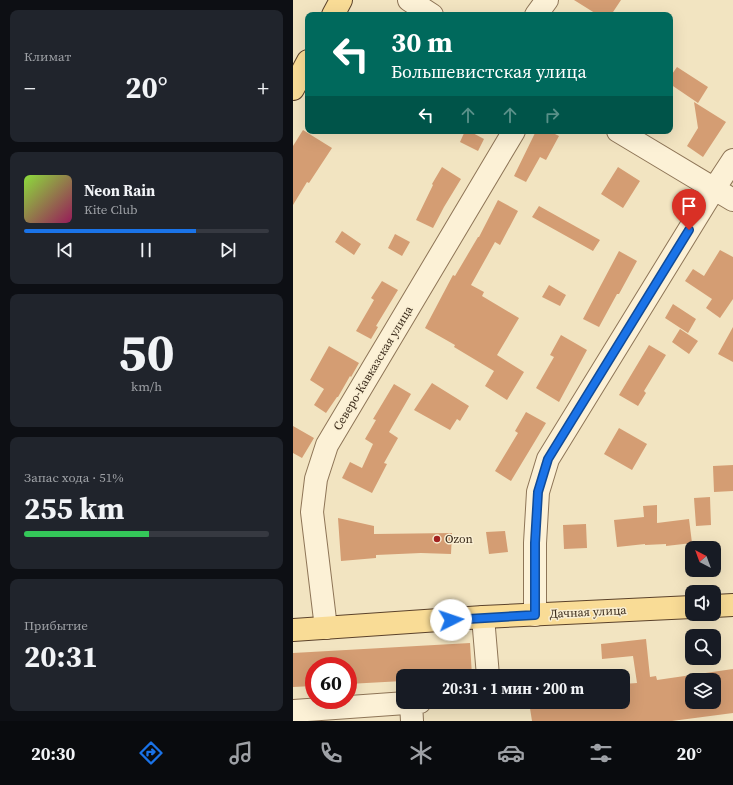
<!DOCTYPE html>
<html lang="ru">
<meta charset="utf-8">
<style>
:root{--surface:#171b24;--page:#20242c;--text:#f1f3f6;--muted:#9ea1a6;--line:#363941;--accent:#1a73e8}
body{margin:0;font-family:"Source Serif 4",serif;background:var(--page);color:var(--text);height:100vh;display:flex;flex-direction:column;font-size:15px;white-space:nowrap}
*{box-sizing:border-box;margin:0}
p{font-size:13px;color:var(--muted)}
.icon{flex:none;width:22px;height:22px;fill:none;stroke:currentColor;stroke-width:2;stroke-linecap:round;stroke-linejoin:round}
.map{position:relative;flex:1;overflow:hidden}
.side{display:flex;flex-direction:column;gap:10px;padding:10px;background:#0d0f14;width:293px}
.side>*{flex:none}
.banner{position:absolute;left:12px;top:12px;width:368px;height:122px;border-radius:8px;box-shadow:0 4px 16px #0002;background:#00695c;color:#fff;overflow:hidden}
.needle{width:26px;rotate:319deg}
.buttons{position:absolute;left:392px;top:541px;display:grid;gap:8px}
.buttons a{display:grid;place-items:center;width:36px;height:36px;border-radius:8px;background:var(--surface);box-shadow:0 4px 16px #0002;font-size:20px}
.speed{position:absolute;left:12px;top:657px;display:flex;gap:8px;font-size:20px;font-weight:700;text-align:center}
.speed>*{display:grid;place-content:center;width:52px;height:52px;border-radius:50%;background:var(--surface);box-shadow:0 4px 16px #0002;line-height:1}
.speed .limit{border:6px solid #d22;background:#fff;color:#111}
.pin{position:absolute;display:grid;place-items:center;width:34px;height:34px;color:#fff;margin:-41px -17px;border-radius:50% 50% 50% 0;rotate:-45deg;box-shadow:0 0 4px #0007}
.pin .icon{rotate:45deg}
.me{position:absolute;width:44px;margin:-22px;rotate:86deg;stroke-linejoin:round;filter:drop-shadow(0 0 3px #0008)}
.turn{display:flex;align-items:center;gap:14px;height:84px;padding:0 20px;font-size:18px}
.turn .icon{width:52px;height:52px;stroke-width:2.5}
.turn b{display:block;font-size:28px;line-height:34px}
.lanes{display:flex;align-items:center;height:38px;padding:0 20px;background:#0003;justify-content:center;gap:20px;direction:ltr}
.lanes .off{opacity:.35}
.big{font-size:30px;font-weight:700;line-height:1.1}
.side .widget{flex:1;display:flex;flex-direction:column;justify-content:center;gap:6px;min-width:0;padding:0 14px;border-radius:8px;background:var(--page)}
.side .dial{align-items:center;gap:0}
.dial b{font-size:52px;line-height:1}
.song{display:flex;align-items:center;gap:12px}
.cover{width:48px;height:48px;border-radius:6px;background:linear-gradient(135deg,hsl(90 70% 55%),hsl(330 70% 35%))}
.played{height:4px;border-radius:2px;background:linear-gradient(90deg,var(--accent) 70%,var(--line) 70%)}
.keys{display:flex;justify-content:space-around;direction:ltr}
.heat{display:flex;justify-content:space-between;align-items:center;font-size:22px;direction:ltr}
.charge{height:6px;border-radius:3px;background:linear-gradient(90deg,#34c759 51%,var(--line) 0)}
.trip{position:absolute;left:103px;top:669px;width:234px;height:40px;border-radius:8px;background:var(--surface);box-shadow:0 4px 16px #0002;font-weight:700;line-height:40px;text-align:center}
.menu{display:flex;height:64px;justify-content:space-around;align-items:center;background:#090b0e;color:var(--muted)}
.menu .icon{width:28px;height:28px}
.menu .current{color:var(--accent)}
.menu b{font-size:18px;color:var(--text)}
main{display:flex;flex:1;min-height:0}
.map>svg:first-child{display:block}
.building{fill:#d49d73;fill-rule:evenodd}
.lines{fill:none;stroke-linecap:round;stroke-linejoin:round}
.minor-casing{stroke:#8e7557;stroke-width:24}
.major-casing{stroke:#5b422b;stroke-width:24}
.minor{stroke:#fcf1d6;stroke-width:22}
.major{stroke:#f9dc96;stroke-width:22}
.route-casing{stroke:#114b97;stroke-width:10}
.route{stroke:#1a73e8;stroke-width:7}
.poi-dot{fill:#a32220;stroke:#f9eed2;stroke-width:1.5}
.labels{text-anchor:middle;stroke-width:3;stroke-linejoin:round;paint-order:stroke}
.street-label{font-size:12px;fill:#3c2c1c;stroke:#f9eed2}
.poi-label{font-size:12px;fill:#3c2c1c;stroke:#f9eed2;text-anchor:start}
</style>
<main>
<section class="side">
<div class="widget"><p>Климат</p>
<div class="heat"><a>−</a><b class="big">20°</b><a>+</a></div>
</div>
<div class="widget">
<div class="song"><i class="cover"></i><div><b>Neon Rain</b><p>Kite Club</p></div></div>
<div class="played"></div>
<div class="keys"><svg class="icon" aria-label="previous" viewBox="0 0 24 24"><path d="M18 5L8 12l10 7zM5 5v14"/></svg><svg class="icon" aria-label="pause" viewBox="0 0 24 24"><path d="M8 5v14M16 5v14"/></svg><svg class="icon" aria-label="next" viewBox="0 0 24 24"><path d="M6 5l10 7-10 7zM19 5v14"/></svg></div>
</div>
<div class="widget dial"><b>50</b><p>km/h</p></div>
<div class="widget"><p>Запас хода · 51%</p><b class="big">255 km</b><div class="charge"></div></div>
<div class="widget"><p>Прибытие</p><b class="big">20:31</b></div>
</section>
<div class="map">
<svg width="440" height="721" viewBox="0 0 440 721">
<rect width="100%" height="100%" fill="#f2e4c1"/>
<path class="building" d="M281 0H328L318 15H305Z
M384 67 415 87 405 103 377 84V77Z
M401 102 433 122 410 157 394 146 405 128Z
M10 130 39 148 16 183 14 182 0 205V146Z
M172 131H176L191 139 185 151 167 142Z
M243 131H256L266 136 253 160 247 157 233 182 221 176Z
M149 167 168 179 151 207 140 228 123 220 140 185 139 184Z
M325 167 347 181 330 208 308 194Z
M205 200 225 211 207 245 202 242 178 285 191 292 189 296 226 318 204 355 231 372 214 400 192 386 201 371 161 347 162 345 132 328 160 275 162 276 185 237H186Z
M246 206 307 240 300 251 239 217Z
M49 231 68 244 61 255 42 242Z
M102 234 117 242 109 256 95 248Z
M427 250 440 257V299L427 318 413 308 419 299 392 281 400 269 411 276Z
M326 251 344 261 326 294H324L306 327 290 319Z
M89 281 105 290 83 326 85 327 78 339 63 331 81 300 78 298Z
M256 285 273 295 267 306 249 297Z
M380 304 403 319 395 333 372 318Z
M440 327V362L425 354Z
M387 329 405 341 396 354 379 342Z
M268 335 294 350 266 402 243 388 261 357 257 355Z
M356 345 373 355 351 391 353 393 345 406 326 395Z
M36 346 66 363 58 377 57 376 45 397H44L33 413 21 405 31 389 17 380Z
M139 383 176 406 167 421 164 419 157 430 121 410Z
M101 384 118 394 96 432 105 438 91 463 94 464 79 493 49 478 57 462 69 468 80 444 72 439 83 420 80 419Z
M233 412 253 423 218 481 202 471 225 433 222 431Z
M0 426 21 438 9 458 0 453Z
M326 428 354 444 339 470 311 454Z
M440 465V491L421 492 420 466Z
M417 497 418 525 403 526 401 498Z
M364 505V523L396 519 399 543 373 546V544L352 545V544L324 547 321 520 351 517 350 506Z
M45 518 81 526V534L159 533 158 554 128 553 83 555V558L48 561Z
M293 524 294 548 271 549 270 525Z
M212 531 215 552 196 554 193 532Z
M353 639 357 677 363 676 364 680 440 669V713L379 721H239L236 702H330V684L344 683 340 656 309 659 308 644ZM399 680H421V702H399Z
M177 643 179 676H110V681L55 684V666H21V686L0 687V653Z"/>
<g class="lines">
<g class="minor-casing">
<path id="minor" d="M116 0 139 15
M243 15 254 0
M325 131 440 200
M242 615V543L245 492 255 459 421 189 440 160
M190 617 195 676
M33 628 19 512 23 479 34 445 221 131
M118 703 119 721
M0 711 127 702"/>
</g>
<g class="major-casing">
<path id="major" d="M40 15 48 0
M0 89 15 61
M421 606 440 605
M0 630 190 617 399 607"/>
</g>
<use href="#minor" class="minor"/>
<use href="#major" class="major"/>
</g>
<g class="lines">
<g class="route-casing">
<path id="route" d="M158 620 242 615V543L245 492 255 459 396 230"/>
</g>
<use href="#route" class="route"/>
</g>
<circle class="poi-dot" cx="144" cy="539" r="4"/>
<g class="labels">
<g class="street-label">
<text transform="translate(80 368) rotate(-59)" y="4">Северо-Кавказская улица</text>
<text transform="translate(295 612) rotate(-3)" y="4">Дачная улица</text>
</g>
<g class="poi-label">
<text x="152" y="543">Ozon</text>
</g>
</g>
</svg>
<div class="buttons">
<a><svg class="needle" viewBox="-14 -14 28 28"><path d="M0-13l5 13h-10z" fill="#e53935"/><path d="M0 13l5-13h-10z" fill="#9ea1a6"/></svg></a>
<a><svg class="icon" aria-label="sound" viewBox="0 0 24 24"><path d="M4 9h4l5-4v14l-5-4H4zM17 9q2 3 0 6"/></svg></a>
<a><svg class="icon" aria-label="search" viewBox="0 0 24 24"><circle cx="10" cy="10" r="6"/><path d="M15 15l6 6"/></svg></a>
<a><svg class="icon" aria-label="layers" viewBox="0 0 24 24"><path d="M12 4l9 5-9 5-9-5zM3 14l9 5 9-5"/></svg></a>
</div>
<div class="speed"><div class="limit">60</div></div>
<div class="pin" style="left:396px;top:230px;background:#d93025"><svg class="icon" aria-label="arrive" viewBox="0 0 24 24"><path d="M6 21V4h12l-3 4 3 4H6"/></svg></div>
<svg class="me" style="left:158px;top:620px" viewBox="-20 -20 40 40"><circle r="19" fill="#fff"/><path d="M0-13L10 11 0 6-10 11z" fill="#1a73e8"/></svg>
<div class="trip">20:31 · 1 мин · 200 m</div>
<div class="banner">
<div class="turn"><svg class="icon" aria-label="left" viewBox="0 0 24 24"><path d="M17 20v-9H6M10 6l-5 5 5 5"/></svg><div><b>30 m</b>Большевистская улица</div></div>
<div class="lanes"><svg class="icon" aria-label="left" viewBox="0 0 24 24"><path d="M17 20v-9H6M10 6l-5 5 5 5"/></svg><svg class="icon off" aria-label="ahead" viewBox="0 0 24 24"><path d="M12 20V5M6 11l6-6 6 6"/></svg><svg class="icon off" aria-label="ahead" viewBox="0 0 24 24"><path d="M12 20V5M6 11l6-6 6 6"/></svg><svg class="icon off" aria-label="right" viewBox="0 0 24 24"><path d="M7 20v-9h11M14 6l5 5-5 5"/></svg></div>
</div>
</div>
</main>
<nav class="menu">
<b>20:30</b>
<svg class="icon current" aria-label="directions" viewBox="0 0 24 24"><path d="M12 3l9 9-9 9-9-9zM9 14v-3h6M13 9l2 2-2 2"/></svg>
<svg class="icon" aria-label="music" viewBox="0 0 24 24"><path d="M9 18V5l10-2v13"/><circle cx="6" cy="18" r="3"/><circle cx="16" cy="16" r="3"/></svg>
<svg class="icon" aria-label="phone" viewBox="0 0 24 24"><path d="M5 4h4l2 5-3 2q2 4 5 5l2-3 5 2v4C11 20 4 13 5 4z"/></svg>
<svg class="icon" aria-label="climate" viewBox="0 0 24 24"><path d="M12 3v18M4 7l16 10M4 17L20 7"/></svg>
<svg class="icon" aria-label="car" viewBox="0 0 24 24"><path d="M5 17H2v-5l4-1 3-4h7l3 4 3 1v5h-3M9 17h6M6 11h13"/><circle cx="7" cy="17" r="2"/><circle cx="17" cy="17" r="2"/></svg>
<svg class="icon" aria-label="filters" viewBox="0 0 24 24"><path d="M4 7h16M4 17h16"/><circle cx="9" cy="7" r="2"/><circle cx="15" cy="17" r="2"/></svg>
<b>20°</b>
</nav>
